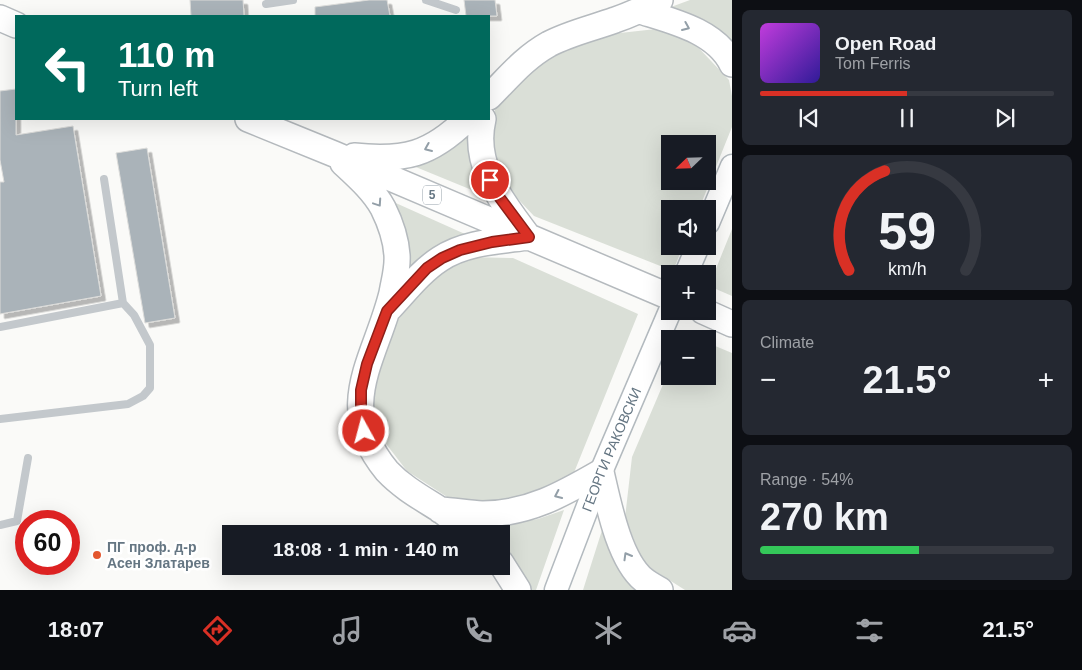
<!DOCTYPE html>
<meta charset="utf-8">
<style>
:root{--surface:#171b24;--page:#242831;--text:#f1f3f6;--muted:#9ea1a6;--line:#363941;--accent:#d93025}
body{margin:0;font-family:Arial,sans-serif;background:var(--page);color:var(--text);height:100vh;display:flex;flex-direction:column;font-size:19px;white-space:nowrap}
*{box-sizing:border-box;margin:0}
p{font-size:16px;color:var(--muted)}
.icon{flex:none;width:28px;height:28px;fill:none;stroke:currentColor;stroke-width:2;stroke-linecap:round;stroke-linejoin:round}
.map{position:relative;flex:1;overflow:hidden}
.side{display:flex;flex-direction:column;gap:10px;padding:10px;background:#0d0f14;width:350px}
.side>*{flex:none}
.hud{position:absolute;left:15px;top:15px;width:475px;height:105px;border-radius:0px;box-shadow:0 5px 20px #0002;background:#00695c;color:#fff;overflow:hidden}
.needle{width:32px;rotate:247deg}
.buttons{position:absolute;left:661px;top:135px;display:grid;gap:10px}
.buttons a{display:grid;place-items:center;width:55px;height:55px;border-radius:0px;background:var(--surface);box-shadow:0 5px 20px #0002;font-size:25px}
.speed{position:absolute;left:15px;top:510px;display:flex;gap:10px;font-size:25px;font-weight:700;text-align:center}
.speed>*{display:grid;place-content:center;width:65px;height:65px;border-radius:50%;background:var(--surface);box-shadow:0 5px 20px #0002;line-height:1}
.speed .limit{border:8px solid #d22;background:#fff;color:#111}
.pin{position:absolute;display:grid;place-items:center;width:42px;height:42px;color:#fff;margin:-21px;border:2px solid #fff;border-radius:50%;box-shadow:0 1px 5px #0007}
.me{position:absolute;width:55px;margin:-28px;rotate:353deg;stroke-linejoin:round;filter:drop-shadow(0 0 4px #0008)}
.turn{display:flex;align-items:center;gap:18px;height:105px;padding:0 20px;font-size:22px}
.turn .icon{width:65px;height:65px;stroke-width:2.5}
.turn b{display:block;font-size:35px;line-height:42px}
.big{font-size:38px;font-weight:700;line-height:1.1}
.side .widget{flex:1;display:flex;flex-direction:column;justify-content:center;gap:8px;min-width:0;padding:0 18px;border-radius:8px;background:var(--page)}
.side .dial{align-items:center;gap:0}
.dial svg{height:130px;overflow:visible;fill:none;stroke:var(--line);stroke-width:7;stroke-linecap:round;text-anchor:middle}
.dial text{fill:var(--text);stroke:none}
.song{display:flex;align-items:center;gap:15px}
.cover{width:60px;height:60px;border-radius:8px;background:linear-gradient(135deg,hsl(290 70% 55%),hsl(250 70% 35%))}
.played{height:5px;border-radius:2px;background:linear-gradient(90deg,var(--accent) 50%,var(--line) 50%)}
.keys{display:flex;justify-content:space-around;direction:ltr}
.heat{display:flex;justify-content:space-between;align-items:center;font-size:28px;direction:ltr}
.charge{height:8px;border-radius:4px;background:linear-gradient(90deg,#34c759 54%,var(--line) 0)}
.trip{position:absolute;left:222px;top:525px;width:288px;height:50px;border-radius:0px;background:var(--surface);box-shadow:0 5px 20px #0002;font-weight:700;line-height:50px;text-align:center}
.dock{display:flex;height:80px;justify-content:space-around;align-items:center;background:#090b0e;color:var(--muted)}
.dock .icon{width:35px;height:35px}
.dock .current{color:var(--accent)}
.dock b{font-size:22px;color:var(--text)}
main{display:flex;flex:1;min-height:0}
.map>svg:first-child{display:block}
.green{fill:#dadfd7;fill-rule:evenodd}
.building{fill:#aab3b9;stroke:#dcdcda;filter:url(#shadow)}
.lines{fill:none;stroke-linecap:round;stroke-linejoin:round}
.secondary-casing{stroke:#b3babf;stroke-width:25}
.primary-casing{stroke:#b5babe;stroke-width:28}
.lane{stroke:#c3c8cc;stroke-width:8}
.secondary{stroke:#fff;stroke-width:22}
.primary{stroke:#fff;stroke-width:25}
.oneway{stroke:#939fa8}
.route-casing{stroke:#8d1f18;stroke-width:12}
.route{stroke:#d93025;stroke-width:9}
.poi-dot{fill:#e4572e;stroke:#fff;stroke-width:2}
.labels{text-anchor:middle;stroke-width:5;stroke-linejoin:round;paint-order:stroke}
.shield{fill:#fff;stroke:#939fa8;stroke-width:1}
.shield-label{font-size:12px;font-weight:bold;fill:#657683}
.street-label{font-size:14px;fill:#657683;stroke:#fff}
.poi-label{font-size:14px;font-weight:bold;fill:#657683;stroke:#fff;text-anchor:start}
</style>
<main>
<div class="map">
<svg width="732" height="590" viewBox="0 0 732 590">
<defs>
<filter id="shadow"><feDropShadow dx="4.5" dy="4.5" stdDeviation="0" flood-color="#0004"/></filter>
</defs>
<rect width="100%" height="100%" fill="#fafaf8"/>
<path class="green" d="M690 0H732V54L660 11Z
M656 29 694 43 729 80 732 96V127L699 209H670V246H683L673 271 534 216 501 181 493 144 495 109 512 82 545 57 602 35ZM670 144H708V181H670Z
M469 125 478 180 484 195 406 163Z
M389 200 465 234C438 243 426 253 406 273Z
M732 229V296L709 286Z
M469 257 513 258 638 314 571 480 519 503 458 504 407 471 380 436 371 392 397 321 436 276Z
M708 343 732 353V590H685L644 564 625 518 632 457 670 368V376H708Z
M564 510 536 590H525L501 554V534H481L469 523 498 526 538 519Z
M604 524 643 590H583Z"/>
<path class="building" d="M190 0H243L244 16H191Z
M369 0H387L390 16H315V7Z
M464 0H495L497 16H466Z
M16 89V135L73 126 101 296 0 314V182H4L0 160V91Z
M147 148 175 318 145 323 116 153Z"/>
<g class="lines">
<g class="secondary-casing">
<g id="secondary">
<path d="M708 223 732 166"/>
<path d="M686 274 698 246"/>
<path id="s1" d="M556 590 601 472 670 311"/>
</g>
</g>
<g class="primary-casing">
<path id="primary" d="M640 11C672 21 716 31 732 64
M0 18 16 25
M489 97C509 77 524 58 549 44 570 33 593 28 615 20 630 15 645 8 660 0
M248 119 334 154 670 297
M483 119C472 165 501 200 527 235
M354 156C405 161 430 155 467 119
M343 163C357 176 374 191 383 208 390 222 396 240 397 255 398 268 394 281 392 293 376 359 333 406 387 471 402 487 420 497 439 509 450 517 461 526 472 534
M388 310C405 292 420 272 440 259 465 242 500 241 529 237
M703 311 732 324
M440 510C454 511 468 513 482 514 528 514 563 494 601 472 608 502 619 560 644 580 649 584 655 587 660 590
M501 563 518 590"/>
</g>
<path class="lane" d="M426 0 456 10
M266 4 293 0
M0 327 123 303
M0 419 128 404 143 396 150 388V345L134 315 123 303 104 179
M0 525 17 521 28 458"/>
<use href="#secondary" class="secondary"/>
<use href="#primary" class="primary"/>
</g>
<defs><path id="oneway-chevron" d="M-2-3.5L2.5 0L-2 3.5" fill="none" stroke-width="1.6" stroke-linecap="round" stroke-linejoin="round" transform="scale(1.25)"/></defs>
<g class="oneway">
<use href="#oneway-chevron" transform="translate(686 27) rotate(23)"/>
<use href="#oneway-chevron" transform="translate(428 148) rotate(157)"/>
<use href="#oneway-chevron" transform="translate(378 203) rotate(56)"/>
<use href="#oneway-chevron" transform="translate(558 495) rotate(155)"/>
<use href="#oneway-chevron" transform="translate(627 556) rotate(-120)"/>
</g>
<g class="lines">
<g class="route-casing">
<path id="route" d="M364 431 361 415V390L367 364 387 311 427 268 442 258 460 250 492 242 529 237 500 198 490 180"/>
</g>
<use href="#route" class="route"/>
</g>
<circle class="poi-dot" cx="97" cy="555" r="5"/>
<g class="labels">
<rect class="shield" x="423" y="185.5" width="18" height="19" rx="4"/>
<g class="shield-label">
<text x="432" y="199">5</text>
</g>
<g class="street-label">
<text dy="5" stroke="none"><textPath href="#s1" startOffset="151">ГЕОРГИ РАКОВСКИ</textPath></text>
</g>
<g class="poi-label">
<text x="107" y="552">ПГ проф. д-р<tspan x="107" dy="16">Асен Златарев</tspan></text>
</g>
</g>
</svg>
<div class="buttons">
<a><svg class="needle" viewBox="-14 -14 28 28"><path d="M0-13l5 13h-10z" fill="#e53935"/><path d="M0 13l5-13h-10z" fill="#9ea1a6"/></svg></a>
<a><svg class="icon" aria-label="sound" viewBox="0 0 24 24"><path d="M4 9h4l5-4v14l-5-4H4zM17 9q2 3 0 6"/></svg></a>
<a>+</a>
<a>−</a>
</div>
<div class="speed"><div class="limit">60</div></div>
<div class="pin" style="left:490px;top:180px;background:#d93025"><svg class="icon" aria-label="arrive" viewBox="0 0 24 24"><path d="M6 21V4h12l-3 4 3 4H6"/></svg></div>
<svg class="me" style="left:364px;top:431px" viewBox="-20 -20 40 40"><circle r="17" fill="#d93025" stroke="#fff" stroke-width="3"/><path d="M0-11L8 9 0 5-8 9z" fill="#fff"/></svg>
<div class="trip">18:08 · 1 min · 140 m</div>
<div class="hud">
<div class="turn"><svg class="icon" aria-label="left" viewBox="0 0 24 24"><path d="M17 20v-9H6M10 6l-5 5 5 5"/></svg><div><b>110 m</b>Turn left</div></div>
</div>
</div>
<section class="side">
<div class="widget">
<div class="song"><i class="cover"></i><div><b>Open Road</b><p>Tom Ferris</p></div></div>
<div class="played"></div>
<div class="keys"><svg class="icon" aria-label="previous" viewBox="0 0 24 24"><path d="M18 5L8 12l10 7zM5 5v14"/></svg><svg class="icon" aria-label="pause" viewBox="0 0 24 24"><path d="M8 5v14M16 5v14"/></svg><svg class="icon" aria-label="next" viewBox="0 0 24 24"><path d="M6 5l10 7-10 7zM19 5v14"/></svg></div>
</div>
<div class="widget dial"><svg viewBox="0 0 100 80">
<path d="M14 69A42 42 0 1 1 86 69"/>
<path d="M14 69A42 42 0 0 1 36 8" stroke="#d93025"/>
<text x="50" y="56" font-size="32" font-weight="700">59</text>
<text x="50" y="72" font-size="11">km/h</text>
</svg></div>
<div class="widget"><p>Climate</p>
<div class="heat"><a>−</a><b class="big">21.5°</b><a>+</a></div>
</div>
<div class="widget"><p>Range · 54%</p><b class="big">270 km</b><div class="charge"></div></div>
</section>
</main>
<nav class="dock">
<b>18:07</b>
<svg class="icon current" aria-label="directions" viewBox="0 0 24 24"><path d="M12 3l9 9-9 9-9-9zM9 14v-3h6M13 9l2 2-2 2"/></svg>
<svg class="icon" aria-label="music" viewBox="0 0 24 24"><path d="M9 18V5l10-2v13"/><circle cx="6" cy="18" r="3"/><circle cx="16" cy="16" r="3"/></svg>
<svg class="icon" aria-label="phone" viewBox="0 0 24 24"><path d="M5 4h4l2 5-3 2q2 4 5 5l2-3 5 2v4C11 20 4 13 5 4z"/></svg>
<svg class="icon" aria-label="climate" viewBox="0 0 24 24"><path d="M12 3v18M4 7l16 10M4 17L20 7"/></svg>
<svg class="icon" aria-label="car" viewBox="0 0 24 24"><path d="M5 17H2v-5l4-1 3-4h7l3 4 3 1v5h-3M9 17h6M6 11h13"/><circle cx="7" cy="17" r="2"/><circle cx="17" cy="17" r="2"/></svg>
<svg class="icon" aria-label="filters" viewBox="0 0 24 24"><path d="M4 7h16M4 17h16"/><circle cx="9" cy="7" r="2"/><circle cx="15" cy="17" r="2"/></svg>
<b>21.5°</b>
</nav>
